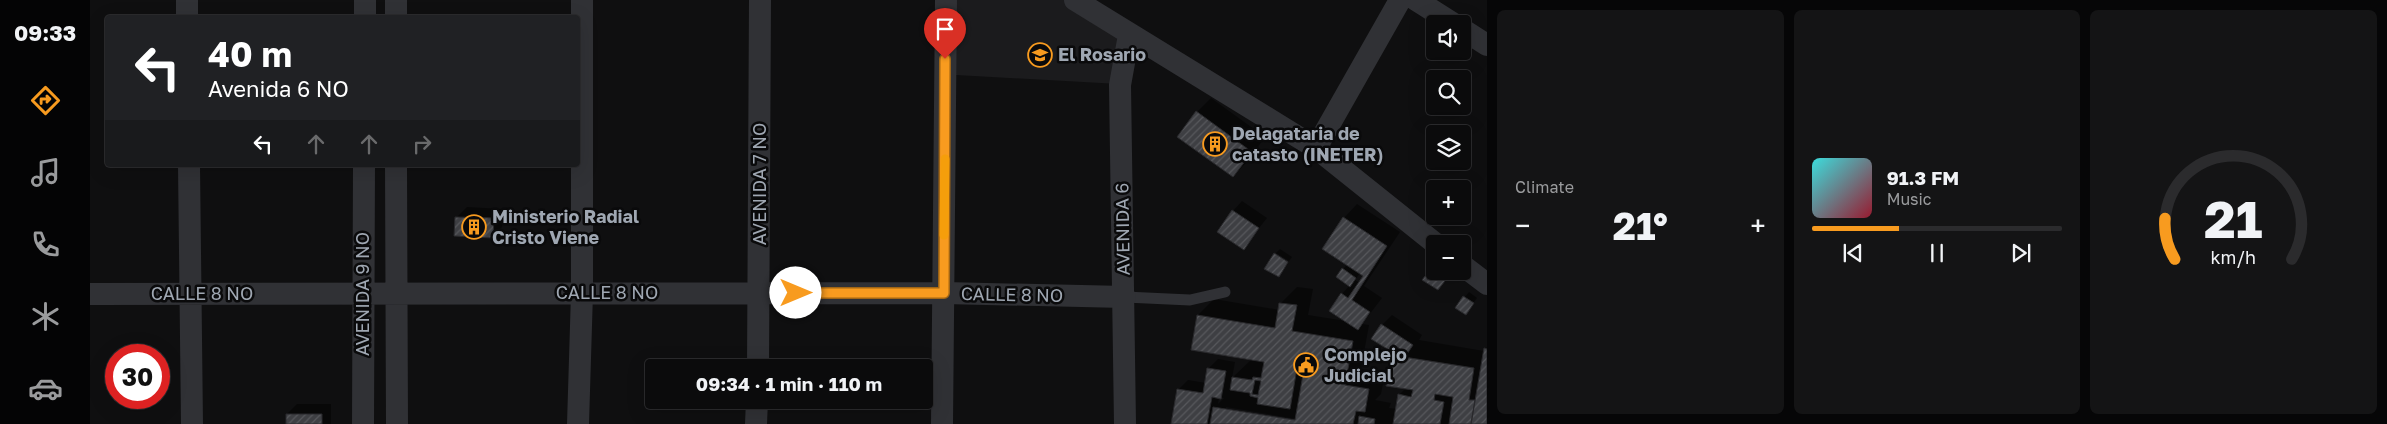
<!DOCTYPE html>
<meta charset="utf-8">
<style>
:root{--surface:#0b0b0c;--page:#141415;--text:#f1f3f6;--muted:#9a9b9d;--line:#2b2b2d;--accent:#f89b1f}
body{margin:0;font-family:"Golos Text",sans-serif;background:var(--page);color:var(--text);height:100vh;display:flex;flex-direction:column;font-size:19px;white-space:nowrap}
*{box-sizing:border-box;margin:0}
p{font-size:16px;color:var(--muted)}
.icon{flex:none;width:28px;height:28px;fill:none;stroke:currentColor;stroke-width:2;stroke-linecap:round;stroke-linejoin:round}
.map{position:relative;flex:1;overflow:hidden}
.panel{display:flex;flex-direction:column;gap:10px;padding:10px;background:#060607;width:900px}
.panel>*{flex:none}
.guide{position:absolute;left:15px;top:15px;width:475px;height:152px;border-radius:5px;box-shadow:0 5px 20px #0002,0 0 0 1px var(--line);background:#202124;color:#fff;overflow:hidden}
.controls{position:absolute;left:1336px;top:15px;display:grid;gap:10px}
.controls a{display:grid;place-items:center;width:45px;height:45px;border-radius:5px;background:var(--surface);box-shadow:0 5px 20px #0002,0 0 0 1px var(--line);font-size:25px}
.speed{position:absolute;left:15px;top:344px;display:flex;gap:10px;font-size:25px;font-weight:700;text-align:center}
.speed>*{display:grid;place-content:center;width:65px;height:65px;border-radius:50%;background:var(--surface);box-shadow:0 5px 20px #0002,0 0 0 1px var(--line);line-height:1}
.speed .limit{border:8px solid #d22;background:#fff;color:#111}
.pin{position:absolute;display:grid;place-items:center;width:42px;height:42px;color:#fff;margin:-51px -21px;border-radius:50% 50% 50% 0;rotate:-45deg;box-shadow:0 0 5px #0007}
.pin .icon{rotate:45deg}
.me{position:absolute;width:55px;margin:-28px;rotate:90deg;stroke-linejoin:round;filter:drop-shadow(0 0 4px #0008)}
.turn{display:flex;align-items:center;gap:18px;height:105px;padding:0 20px;font-size:22px}
.turn .icon{width:65px;height:65px;stroke-width:2.5}
.turn b{display:block;font-size:35px;line-height:42px}
.lanes{display:flex;align-items:center;height:48px;padding:0 20px;background:#0003;justify-content:center;gap:25px;direction:ltr}
.lanes .off{opacity:.35}
.big{font-size:38px;font-weight:700;line-height:1.1}
.panel .widget{flex:1;display:flex;flex-direction:column;justify-content:center;gap:8px;min-width:0;padding:0 18px;border-radius:8px;background:var(--page)}
.panel .dial{align-items:center;gap:0}
.dial svg{height:130px;overflow:visible;fill:none;stroke:var(--line);stroke-width:7;stroke-linecap:round;text-anchor:middle}
.dial text{fill:var(--text);stroke:none}
.song{display:flex;align-items:center;gap:15px}
.cover{width:60px;height:60px;border-radius:8px;background:linear-gradient(135deg,hsl(180 70% 55%),hsl(350 70% 35%))}
.played{height:5px;border-radius:2px;background:linear-gradient(90deg,var(--accent) 35%,var(--line) 35%)}
.keys{display:flex;justify-content:space-around;direction:ltr}
.heat{display:flex;justify-content:space-between;align-items:center;font-size:28px;direction:ltr}
.panel .tiles{flex:1;display:grid;gap:10px;grid-template-columns:repeat(3,1fr)}
.trip{position:absolute;left:555px;top:359px;width:288px;height:50px;border-radius:5px;background:var(--surface);box-shadow:0 5px 20px #0002,0 0 0 1px var(--line);font-weight:700;line-height:50px;text-align:center}
main{display:flex;flex:1;min-height:0}
.tabs{display:flex;flex-direction:column;width:90px;justify-content:space-around;align-items:center;background:#040405;color:var(--muted)}
.tabs .icon{width:35px;height:35px}
.tabs .current{color:var(--accent)}
.tabs b{font-size:22px;color:var(--text)}
.map>svg:first-child{display:block}
.built{fill:#1b1b1d}
.shadow{fill:#0007;fill-rule:evenodd}
.building{fill:url(#building-hatch);stroke:#29292c;fill-rule:evenodd}
.lines{fill:none;stroke-linecap:round;stroke-linejoin:round}
.service{stroke:#303135;stroke-width:11}
.minor{stroke:#303135;stroke-width:22}
.route-casing{stroke:#a16514;stroke-width:12}
.route{stroke:#f89b1f;stroke-width:9}
.slow{stroke:#f59e0b;stroke-width:9}
.labels{text-anchor:middle;stroke-width:5;stroke-linejoin:round;paint-order:stroke}
.poi-label{font-size:18px;font-weight:bold;fill:#9fa7b2;stroke:#0a0a0b;text-anchor:start}
.street-label{font-size:18px;fill:#9fa7b2;stroke:#0a0a0b}
</style>
<main>
<nav class="tabs">
<b>09:33</b>
<svg class="icon current" aria-label="directions" viewBox="0 0 24 24"><path d="M12 3l9 9-9 9-9-9zM9 14v-3h6M13 9l2 2-2 2"/></svg>
<svg class="icon" aria-label="music" viewBox="0 0 24 24"><path d="M9 18V5l10-2v13"/><circle cx="6" cy="18" r="3"/><circle cx="16" cy="16" r="3"/></svg>
<svg class="icon" aria-label="phone" viewBox="0 0 24 24"><path d="M5 4h4l2 5-3 2q2 4 5 5l2-3 5 2v4C11 20 4 13 5 4z"/></svg>
<svg class="icon" aria-label="climate" viewBox="0 0 24 24"><path d="M12 3v18M4 7l16 10M4 17L20 7"/></svg>
<svg class="icon" aria-label="car" viewBox="0 0 24 24"><path d="M5 17H2v-5l4-1 3-4h7l3 4 3 1v5h-3M9 17h6M6 11h13"/><circle cx="7" cy="17" r="2"/><circle cx="17" cy="17" r="2"/></svg>
</nav>
<div class="map">
<svg width="1397" height="424" viewBox="0 0 1397 424">
<defs>
<pattern id="building-hatch" width="6" height="6" patternUnits="userSpaceOnUse" patternTransform="scale(1.25)"><rect width="6" height="6" fill="#3e3f43"/><path d="M-1 1l2-2M0 6l6-6M5 7l2-2" fill="none" stroke="#57585c"/></pattern>
</defs>
<rect width="100%" height="100%" fill="#0f0f10"/>
<path class="built" d="M865 0H974L1039 35 1029 84 866 75Z"/>
<path class="shadow" d="M1121 98 1175 137 1157 162 1143 176 1107 112Z
M1152 201 1177 218 1153 248 1143 211Z
M1267 204 1310 232 1274 286 1292 298 1272 324 1279 325 1271 369 1295 373 1291 394 1285 400 1301 403 1299 408 1307 409 1309 395 1316 388 1302 355 1310 348 1304 343 1299 348 1292 325 1302 315 1332 335 1329 340 1394 351 1397 347V424H1083L1088 390 1098 380 1116 383 1118 369 1128 359 1145 362 1142 378 1162 359 1108 315 1124 299 1190 310 1191 303 1207 287 1223 289 1218 315 1256 321 1252 294 1260 285 1253 269 1258 264 1254 218ZM1270 273 1275 276 1270 283 1265 280ZM1129 397 1134 398 1128 404ZM1136 407 1212 420 1211 423 1136 410Z
M377 207 413 209 412 227 402 236 367 217Z
M1190 249 1202 257 1199 261 1186 253Z
M1345 265V271L1361 272 1348 289 1334 280Z
M1379 292 1387 298 1375 314 1366 308Z
M207 404H241V424H197V414Z"/>
<path class="building" d="M1106 111 1162 152 1143 177 1087 137Z
M1142 210 1169 228 1154 250 1127 232Z
M365 217 404 218 403 238 364 236Z
M1253 217 1297 246 1262 300 1280 312 1268 330 1239 311 1251 293 1258 298 1273 276 1232 249Z
M1184 253 1198 262 1189 277 1174 269Z
M1342 267 1345 271 1358 277 1348 290 1332 280Z
M1252 268 1266 278 1260 287 1246 277Z
M1373 296 1384 303 1376 315 1365 308Z
M1189 303 1207 305 1202 331 1263 341 1255 385 1279 389 1275 412 1266 411 1263 424H1120L1123 407 1205 420 1214 369 1207 368 1200 409 1167 404 1168 398 1160 396V393L1140 390 1142 377 1162 380 1163 377 1171 378 1174 362 1101 350 1107 315 1185 328ZM1165 380 1171 381 1168 395 1162 394Z
M1291 324 1323 345 1317 354 1303 344 1299 350 1281 339Z
M1394 348 1397 349V424H1381Z
M1301 355 1384 368 1379 400H1385L1381 424H1359L1363 397 1345 394 1344 400 1354 402 1350 424H1303L1308 394 1321 397 1323 390 1296 386Z
M1117 368 1136 371 1131 399 1122 397 1117 424H1081L1087 389 1113 393Z
M196 414H232V424H196Z
M1269 416 1285 419 1284 424H1268Z"/>
<g class="lines">
<path class="service" d="M1035 297 1100 300 1135 292"/>
<path class="minor" d="M97 0V18
M306 0V18
M985 0 1226 148 1346 244
M1326 0 1364 24
M275 18V0
M1372 29 1397 45
M1226 148 1310 0
M99 165 102 424
M306 165 307 424
M1372 265 1397 284
M0 294 854 293 1035 297
M668 368 670 0
M273 424 274 165
M488 424 492 293V0
M666 424 667 400
M852 424 856 0
M1035 424 1030 85 1039 35"/>
</g>
<g class="lines">
<g class="route-casing">
<path id="route" d="M706 293H854L855 59"/>
</g>
<use href="#route" class="route"/>
<path class="slow" d="M854 235 855 159"/>
</g>
<defs>
<g id="school-ring" transform="scale(1.25)"><circle r="9.5" fill="#0a0a0b" stroke="#f89b1f" stroke-width="1.5"/><path d="M0-5L7-2L0 1L-7-2ZM-4 1L0 2.5L4 1V4Q0 6-4 4Z" fill="#f89b1f"/></g>
<g id="building-ring" transform="scale(1.25)"><circle r="9.5" fill="#0a0a0b" stroke="#f89b1f" stroke-width="1.5"/><path d="M-4-6H4V6H1V3H-1V6H-4ZM-2.5-4.3h1.7v1.8h-1.7ZM.8-4.3h1.7v1.8H.8ZM-2.5-1h1.7V.8h-1.7ZM.8-1h1.7V.8H.8Z" fill="#f89b1f"/></g>
<g id="civic-ring" transform="scale(1.25)"><circle r="9.5" fill="#0a0a0b" stroke="#f89b1f" stroke-width="1.5"/><path d="M-.6-6.5H3V-4.5H.6V-3L4-1V1h2V6H-6V1h2V-1L-.6-3ZM-1.2 2.5V6h2.4V2.5Z" fill="#f89b1f"/></g>
</defs>
<g fill-rule="evenodd">
<use href="#school-ring" x="950" y="55"/>
<use href="#building-ring" x="1125" y="144"/>
<use href="#building-ring" x="384" y="227"/>
<use href="#civic-ring" x="1216" y="365"/>
</g>
<g class="labels">
<g class="poi-label">
<text x="968" y="61">El Rosario</text>
<text x="1142" y="140">Delagataria de<tspan x="1142" dy="21">catasto (INETER)</tspan></text>
<text x="402" y="223">Ministerio Radial<tspan x="402" dy="21">Cristo Viene</tspan></text>
<text x="1234" y="361">Complejo<tspan x="1234" dy="21">Judicial</tspan></text>
</g>
<g class="street-label">
<text transform="translate(670 184) rotate(-90)" y="6">AVENIDA 7 NO</text>
<text transform="translate(1033 229) rotate(-91)" y="6">AVENIDA 6</text>
<text x="517" y="299">CALLE 8 NO</text>
<text x="112" y="300">CALLE 8 NO</text>
<text transform="translate(273 294) rotate(-90)" y="6">AVENIDA 9 NO</text>
<text transform="translate(922 295) rotate(1)" y="6">CALLE 8 NO</text>
</g>
</g>
</svg>
<div class="controls">
<a><svg class="icon" aria-label="sound" viewBox="0 0 24 24"><path d="M4 9h4l5-4v14l-5-4H4zM17 9q2 3 0 6"/></svg></a>
<a><svg class="icon" aria-label="search" viewBox="0 0 24 24"><circle cx="10" cy="10" r="6"/><path d="M15 15l6 6"/></svg></a>
<a><svg class="icon" aria-label="layers" viewBox="0 0 24 24"><path d="M12 4l9 5-9 5-9-5zM3 14l9 5 9-5"/></svg></a>
<a>+</a>
<a>−</a>
</div>
<div class="speed"><div class="limit">30</div></div>
<div class="pin" style="left:855px;top:59px;background:#d93025"><svg class="icon" aria-label="arrive" viewBox="0 0 24 24"><path d="M6 21V4h12l-3 4 3 4H6"/></svg></div>
<svg class="me" style="left:706px;top:293px" viewBox="-20 -20 40 40"><circle r="19" fill="#fff"/><path d="M0-13L10 11 0 6-10 11z" fill="#f89b1f"/></svg>
<div class="trip">09:34 · 1 min · 110 m</div>
<div class="guide">
<div class="turn"><svg class="icon" aria-label="left" viewBox="0 0 24 24"><path d="M17 20v-9H6M10 6l-5 5 5 5"/></svg><div><b>40 m</b>Avenida 6 NO</div></div>
<div class="lanes"><svg class="icon" aria-label="left" viewBox="0 0 24 24"><path d="M17 20v-9H6M10 6l-5 5 5 5"/></svg><svg class="icon off" aria-label="ahead" viewBox="0 0 24 24"><path d="M12 20V5M6 11l6-6 6 6"/></svg><svg class="icon off" aria-label="ahead" viewBox="0 0 24 24"><path d="M12 20V5M6 11l6-6 6 6"/></svg><svg class="icon off" aria-label="right" viewBox="0 0 24 24"><path d="M7 20v-9h11M14 6l5 5-5 5"/></svg></div>
</div>
</div>
<section class="panel">
<div class="tiles">
<div class="widget"><p>Climate</p>
<div class="heat"><a>−</a><b class="big">21°</b><a>+</a></div>
</div>
<div class="widget">
<div class="song"><i class="cover"></i><div><b>91.3 FM</b><p>Music</p></div></div>
<div class="played"></div>
<div class="keys"><svg class="icon" aria-label="previous" viewBox="0 0 24 24"><path d="M18 5L8 12l10 7zM5 5v14"/></svg><svg class="icon" aria-label="pause" viewBox="0 0 24 24"><path d="M8 5v14M16 5v14"/></svg><svg class="icon" aria-label="next" viewBox="0 0 24 24"><path d="M6 5l10 7-10 7zM19 5v14"/></svg></div>
</div>
<div class="widget dial"><svg viewBox="0 0 100 80">
<path d="M14 69A42 42 0 1 1 86 69"/>
<path d="M14 69A42 42 0 0 1 8 44" stroke="#f89b1f"/>
<text x="50" y="56" font-size="32" font-weight="700">21</text>
<text x="50" y="72" font-size="11">km/h</text>
</svg></div>
</div>
</section>
</main>
